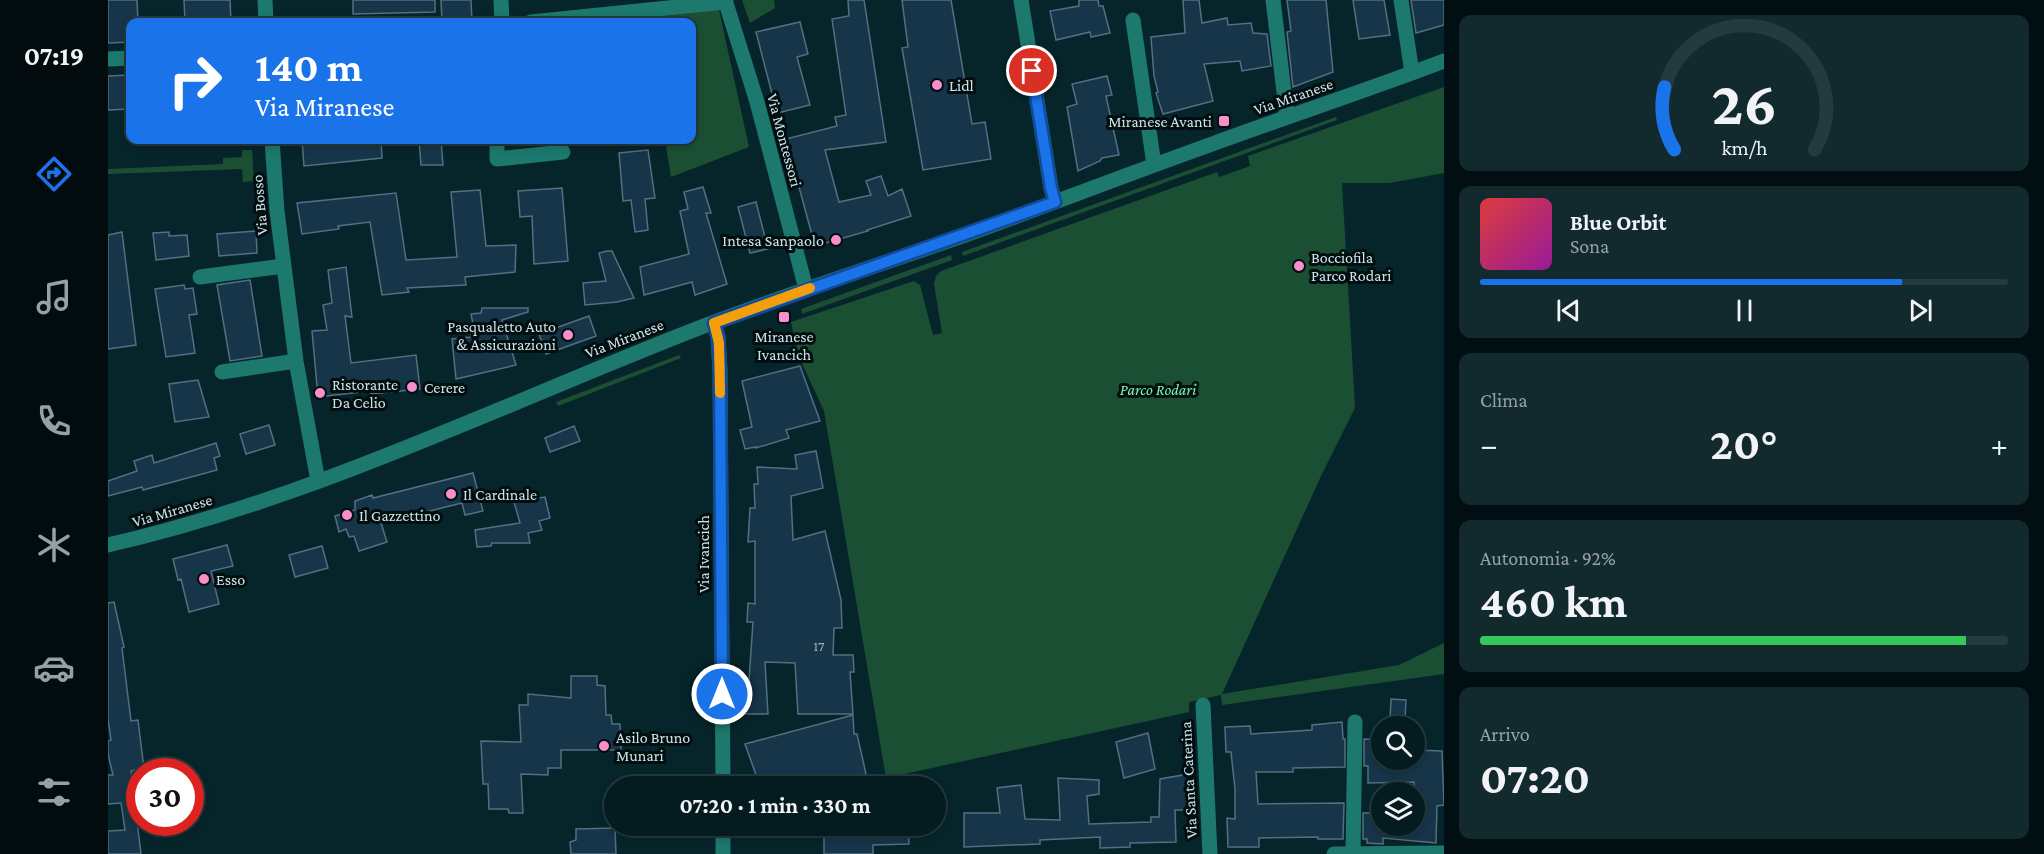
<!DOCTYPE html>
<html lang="it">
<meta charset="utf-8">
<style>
:root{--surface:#041c20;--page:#12292d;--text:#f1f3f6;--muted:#97a1a5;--line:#253a3e;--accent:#1a73e8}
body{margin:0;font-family:"Crimson Pro",serif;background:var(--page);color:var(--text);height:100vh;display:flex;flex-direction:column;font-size:22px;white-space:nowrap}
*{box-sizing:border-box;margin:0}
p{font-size:20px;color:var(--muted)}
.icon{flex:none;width:33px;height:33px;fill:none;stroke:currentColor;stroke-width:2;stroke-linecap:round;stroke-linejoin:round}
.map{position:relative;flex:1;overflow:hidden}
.sheet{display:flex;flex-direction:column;gap:15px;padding:15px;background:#020f12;width:600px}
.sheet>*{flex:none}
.banner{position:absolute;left:18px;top:18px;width:570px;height:126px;border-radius:12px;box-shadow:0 3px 9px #0003,0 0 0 2px var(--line);background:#1a73e8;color:#fff;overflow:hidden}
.fabs{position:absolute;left:1263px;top:716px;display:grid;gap:12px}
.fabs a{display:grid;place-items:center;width:54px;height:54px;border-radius:50%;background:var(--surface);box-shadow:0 3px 9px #0003,0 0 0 2px var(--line);font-size:30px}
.speed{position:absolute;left:18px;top:758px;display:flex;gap:12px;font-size:30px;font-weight:700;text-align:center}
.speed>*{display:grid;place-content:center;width:78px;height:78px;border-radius:50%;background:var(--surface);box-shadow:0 3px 9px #0003,0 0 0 2px var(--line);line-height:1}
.speed .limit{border:9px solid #d22;background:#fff;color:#111}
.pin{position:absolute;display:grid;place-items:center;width:51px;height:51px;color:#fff;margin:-26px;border:3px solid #fff;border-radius:50%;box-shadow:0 2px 6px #0007}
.me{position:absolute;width:66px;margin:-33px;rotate:0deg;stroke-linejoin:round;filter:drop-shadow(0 0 4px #0008)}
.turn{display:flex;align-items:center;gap:21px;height:126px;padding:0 30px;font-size:27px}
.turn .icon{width:78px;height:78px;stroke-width:2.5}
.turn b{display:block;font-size:42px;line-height:51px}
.big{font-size:45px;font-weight:700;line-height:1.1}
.sheet .tile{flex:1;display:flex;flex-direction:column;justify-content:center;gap:9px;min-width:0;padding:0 21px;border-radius:12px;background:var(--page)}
.sheet .dial{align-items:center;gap:0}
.dial svg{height:156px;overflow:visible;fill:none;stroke:var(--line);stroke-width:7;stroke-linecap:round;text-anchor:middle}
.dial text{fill:var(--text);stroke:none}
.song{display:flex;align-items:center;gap:18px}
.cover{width:72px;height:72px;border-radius:9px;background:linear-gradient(135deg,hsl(0 70% 55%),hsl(300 70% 35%))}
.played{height:6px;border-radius:3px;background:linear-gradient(90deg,var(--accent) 80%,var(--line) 80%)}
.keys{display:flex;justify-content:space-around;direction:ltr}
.heat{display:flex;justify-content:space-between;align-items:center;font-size:33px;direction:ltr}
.charge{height:9px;border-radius:4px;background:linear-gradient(90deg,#34c759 92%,var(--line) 0)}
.trip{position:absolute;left:496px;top:776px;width:342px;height:60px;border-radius:30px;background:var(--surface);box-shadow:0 3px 9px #0003,0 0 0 2px var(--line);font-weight:700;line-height:60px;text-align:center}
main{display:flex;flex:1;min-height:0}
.tabs{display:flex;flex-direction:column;width:108px;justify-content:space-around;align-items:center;background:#020b0d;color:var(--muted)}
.tabs .icon{width:42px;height:42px}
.tabs .on{color:var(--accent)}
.tabs b{font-size:27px;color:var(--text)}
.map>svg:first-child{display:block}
.green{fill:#1b4f33}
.building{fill:#163548;stroke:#526f83;stroke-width:1.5}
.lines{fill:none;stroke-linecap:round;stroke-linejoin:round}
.minor{stroke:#1d786e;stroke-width:15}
.route-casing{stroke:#114b97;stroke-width:15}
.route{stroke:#1a73e8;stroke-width:10}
.slow{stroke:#f59e0b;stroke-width:10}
.poi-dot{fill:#f98fca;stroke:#010d0f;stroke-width:2}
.labels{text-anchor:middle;stroke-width:6;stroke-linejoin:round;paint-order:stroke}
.number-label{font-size:14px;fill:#a1b8c0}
.poi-label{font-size:16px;fill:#cfe4e8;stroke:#010d0f;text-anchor:start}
.street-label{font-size:16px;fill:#cfe4e8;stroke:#010d0f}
.park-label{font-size:16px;font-style:italic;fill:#78fab1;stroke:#010d0f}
</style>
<main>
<nav class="tabs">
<b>07:19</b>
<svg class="icon on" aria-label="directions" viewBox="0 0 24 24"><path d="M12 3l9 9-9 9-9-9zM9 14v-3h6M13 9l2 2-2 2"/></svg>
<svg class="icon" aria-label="music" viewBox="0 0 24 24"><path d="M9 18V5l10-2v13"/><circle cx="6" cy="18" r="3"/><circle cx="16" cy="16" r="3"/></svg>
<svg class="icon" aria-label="phone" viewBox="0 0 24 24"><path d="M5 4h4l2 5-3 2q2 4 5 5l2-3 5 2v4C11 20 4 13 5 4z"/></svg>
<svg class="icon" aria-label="climate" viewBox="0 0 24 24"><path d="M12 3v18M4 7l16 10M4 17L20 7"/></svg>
<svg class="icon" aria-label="car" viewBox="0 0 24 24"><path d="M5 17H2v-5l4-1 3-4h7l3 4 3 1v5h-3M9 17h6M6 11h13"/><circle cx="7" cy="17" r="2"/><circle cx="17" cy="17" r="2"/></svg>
<svg class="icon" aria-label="filters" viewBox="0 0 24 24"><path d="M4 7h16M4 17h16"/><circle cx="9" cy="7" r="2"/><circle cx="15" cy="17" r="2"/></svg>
</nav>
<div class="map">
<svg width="1336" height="854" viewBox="0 0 1336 854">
<rect width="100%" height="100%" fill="#06252a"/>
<path class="green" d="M634 0H666L667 8 642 23Z
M611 10 641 147 563 177 557 140H584V22H502Z
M1336 87V173L1282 183H1234L1247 408 1213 476 1114 694 1291 665 1336 643V674L1114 705 1113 695 1081 702V712L778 778 716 411 690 355 683 322 806 281 812 285 825 335 834 333 826 284 828 276 833 271 1109 172 1111 177 1142 166 1140 156Z
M1228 117 1229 120 855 256 854 252Z
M134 150H144L146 181 135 182 134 169 0 174V169L115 164V158L134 157Z
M843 255 844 260 694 314 693 309Z
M571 355 573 358 450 406 448 402Z"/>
<path class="building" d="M0 0H29L30 22H22V42L0 43Z
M76 0H122L123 22H77Z
M245 0H327V12L245 14Z
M333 0H363L364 22H334Z
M740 0H756L778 142 717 150 731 202 763 195 758 181 773 176 780 196 794 189 803 216 759 230 760 231 707 246 678 139 729 126 727 117 738 115 724 19 741 16Z
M794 0H843L864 124 877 122 883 159 815 170 794 48 800 47Z
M971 0H990L991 6H995L1002 33 983 37 982 32 948 40 942 11 971 6Z
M1075 0H1091L1094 23 1119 18 1120 25 1143 23 1145 33 1159 34 1163 66 1134 71 1132 61 1096 64 1105 101 1055 114 1048 93 1050 92 1046 76 1043 37 1077 33Z
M1179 0H1218L1225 72 1185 87 1179 32 1183 31Z
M1245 0H1276L1282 35 1251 39Z
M1303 0H1336V25L1308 33Z
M692 22 700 54 689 57 702 105 669 113 648 32Z
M22 75V109L0 110V76Z
M999 76 1004 95 998 96 1011 155 994 158 992 161 970 171 959 107 969 104 964 84Z
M212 140H273L274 158 196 166 194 141Z
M311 140H333L335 165H313Z
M540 150 547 198 537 199 540 230 527 232 523 200 515 201 511 153Z
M595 187 603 213H598L619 284 587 295 584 282 536 295 532 267 581 254 572 211 580 209 576 192Z
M454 188 460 261 426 264 424 216 412 217 410 191Z
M372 190 378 246 408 245 407 272 357 277 358 285 299 288 301 292 274 295 262 222 230 226 231 229 194 234 189 203 288 193 298 260 349 257 343 192Z
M648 202 660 249 642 253 630 207Z
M148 231 149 253 111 256 109 234Z
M14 232 28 345 0 349V235Z
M61 232V236L79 235 81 256 48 260 45 233Z
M499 251H504L526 298 509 302 477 305 475 283 498 281 491 253Z
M238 267 244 317 237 316 243 363 308 355 312 389 263 394V391L210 397 204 331 219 330 215 305 224 303 220 270Z
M142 280 154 356 122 361 109 285Z
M76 285 77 289 85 288 89 314 81 315 87 353 58 357 47 289Z
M374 308H420V312L394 320 408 365 348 379 344 339 363 337 362 331 366 330 363 314 373 313Z
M481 316 488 336 438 354 431 334Z
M692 366 712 421 678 430 681 438 648 448V447L637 449 632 430 644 427 634 381Z
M90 380 101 417 67 422 61 384Z
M161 425 167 445 138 454 132 434Z
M466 426 472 441 442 452 437 438Z
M108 443 112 456 106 458 109 470 35 490 34 487 0 496V481L29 471 26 461 44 455 46 463Z
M708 451 715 488 683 496 685 540 717 531 733 600 734 628H726L725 655H745L746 672H742L745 714H690L687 663 657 662 660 714H633L632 680H641L645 622H639L640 603 647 604V541L640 542 642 508H647L646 484H650L649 467 689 469 687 455Z
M365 473 375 511 357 515 354 503 273 523 279 542 251 551 246 536 241 537 238 529 231 532 227 516 247 510V501L264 495 265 498Z
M437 497 442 518 431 521 434 530 420 533 422 543H384L383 546 369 547 367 530 412 523 406 502Z
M119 545 125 566 103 571 111 604 81 612 73 579 70 580 65 559Z
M214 546 220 568 187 577 181 555Z
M6 602 16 647 14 648 23 721 30 720 36 769 23 771 33 854H0V831L17 830 13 803 0 804V775H5L0 754V741L3 740 0 719V603Z
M463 676H489V685L497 686 498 715H503L504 724H512L513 750H453V768H440V775L413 774 415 813H401L400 809H381L380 784H375L373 741 413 742 411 705H420V694L463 698Z
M1283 699 1298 700 1297 720 1282 721Z
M745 715 746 734H749L758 774 710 784 711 786H652L637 744Z
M1234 722 1235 739H1237V767L1185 768V772H1148L1150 804 1236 803 1235 839H1210V837L1151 838V847H1120L1119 818 1127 819V789L1123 752H1118L1117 727 1142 726 1143 734 1204 730V725Z
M1040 733 1047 769 1016 778 1008 742Z
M1256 739 1274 740V759H1306V750L1334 751 1336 805 1329 806 1328 843 1275 838V844L1259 843V839H1255V813H1274V825H1306V782L1260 783V766H1256Z
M1081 774V810H1067L1068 842 1022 843V847L992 848V837L932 840V844L856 847V813H892L889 788 913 785 917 819 952 820 950 778 991 780V794L979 796 981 824 1043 822V817H1051L1052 779Z
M739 825H800L801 844 765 845V854H716V827H739Z
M507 828 508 854H463L462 842 468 840V829Z"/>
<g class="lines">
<path class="minor" d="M157 0 158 22
M393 0 394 22
M617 0 649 102 698 289
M913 0 943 188 947 202
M1165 0 1179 117
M1293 0 1304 73
M1025 20 1046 165
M423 22 618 2
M0 59 22 58
M164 140 169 211 188 361 210 481
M389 140V159L455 152
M92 277 176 266
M606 323 610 337 612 370 615 786
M114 372 188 361
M0 545C207 498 399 402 596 326 678 295 762 268 846 239 933 208 1020 174 1107 143 1183 115 1260 90 1336 61
M1095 705 1102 854
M615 854V825
M1226 854 1336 853
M1245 854 1247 722"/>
</g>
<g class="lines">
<g class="route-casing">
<path id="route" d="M614 694 612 370 610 337 606 323 947 202 943 188 924 71"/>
</g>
<use href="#route" class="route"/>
<path class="slow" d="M612 393 611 343 606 323 702 288"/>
</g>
<g class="poi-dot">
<circle cx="829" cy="85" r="6"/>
<rect x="1110" y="115" width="12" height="12" rx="3"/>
<circle cx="728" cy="240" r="6"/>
<circle cx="1191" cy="266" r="6"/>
<rect x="670" y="311" width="12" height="12" rx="3"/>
<circle cx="460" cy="335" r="6"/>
<circle cx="304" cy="387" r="6"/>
<circle cx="212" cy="393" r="6"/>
<circle cx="343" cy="494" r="6"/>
<circle cx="239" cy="515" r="6"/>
<circle cx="96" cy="579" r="6"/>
<circle cx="496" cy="746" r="6"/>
</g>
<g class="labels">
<g class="number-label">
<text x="711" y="651">17</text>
</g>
<g class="poi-label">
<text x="841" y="91">Lidl</text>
<text x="1104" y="127" text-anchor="end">Miranese Avanti</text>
<text x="716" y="246" text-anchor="end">Intesa Sanpaolo</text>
<text x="1203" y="263">Bocciofila<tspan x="1203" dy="18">Parco Rodari</tspan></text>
<text x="448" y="332" text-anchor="end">Pasqualetto Auto<tspan x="448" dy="18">&amp; Assicurazioni</tspan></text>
<text x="676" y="342" text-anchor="middle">Miranese<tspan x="676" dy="18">Ivancich</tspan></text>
<text x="224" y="390">Ristorante<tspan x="224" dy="18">Da Celio</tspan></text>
<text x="316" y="393">Cerere</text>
<text x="355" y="500">Il Cardinale</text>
<text x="251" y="521">Il Gazzettino</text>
<text x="108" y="585">Esso</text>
<text x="508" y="743">Asilo Bruno<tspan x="508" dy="18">Munari</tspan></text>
</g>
<g class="street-label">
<text transform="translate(1185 96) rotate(-19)" y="6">Via Miranese</text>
<text transform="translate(677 140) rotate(75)" y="6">Via Montessori</text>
<text transform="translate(151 205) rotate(-95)" y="6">Via Bosso</text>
<text transform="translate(516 338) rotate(-21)" y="6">Via Miranese</text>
<text transform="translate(64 510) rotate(-16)" y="6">Via Miranese</text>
<text transform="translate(595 554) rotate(-90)" y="6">Via Ivancich</text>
<text transform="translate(1080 780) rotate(-93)" y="6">Via Santa Caterina</text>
</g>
<g class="park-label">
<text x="1050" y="395">Parco Rodari</text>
</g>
</g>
</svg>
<div class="fabs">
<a><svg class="icon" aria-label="search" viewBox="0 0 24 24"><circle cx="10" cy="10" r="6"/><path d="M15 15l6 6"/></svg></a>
<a><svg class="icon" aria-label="layers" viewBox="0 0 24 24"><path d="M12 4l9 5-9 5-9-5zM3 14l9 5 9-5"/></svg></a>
</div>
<div class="speed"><div class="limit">30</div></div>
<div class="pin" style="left:924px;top:71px;background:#d93025"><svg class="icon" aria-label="arrive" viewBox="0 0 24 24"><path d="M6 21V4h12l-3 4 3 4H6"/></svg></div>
<svg class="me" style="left:614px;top:694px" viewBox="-20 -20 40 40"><circle r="17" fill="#1a73e8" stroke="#fff" stroke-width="3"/><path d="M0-11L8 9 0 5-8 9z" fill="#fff"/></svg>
<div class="trip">07:20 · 1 min · 330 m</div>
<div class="banner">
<div class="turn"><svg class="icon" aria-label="right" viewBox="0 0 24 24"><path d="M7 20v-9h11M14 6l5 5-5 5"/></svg><div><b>140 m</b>Via Miranese</div></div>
</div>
</div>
<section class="sheet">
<div class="tile dial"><svg viewBox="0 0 100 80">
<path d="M14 69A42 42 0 1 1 86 69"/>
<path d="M14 69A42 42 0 0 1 9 37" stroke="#1a73e8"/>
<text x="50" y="56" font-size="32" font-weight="700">26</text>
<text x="50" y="72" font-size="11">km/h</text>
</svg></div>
<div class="tile">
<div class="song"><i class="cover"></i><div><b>Blue Orbit</b><p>Sona</p></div></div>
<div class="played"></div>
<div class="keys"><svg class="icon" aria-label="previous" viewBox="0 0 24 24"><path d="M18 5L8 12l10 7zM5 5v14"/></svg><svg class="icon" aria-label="pause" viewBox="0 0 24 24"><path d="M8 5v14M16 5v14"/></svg><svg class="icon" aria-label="next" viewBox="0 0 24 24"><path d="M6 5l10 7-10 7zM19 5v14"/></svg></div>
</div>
<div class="tile"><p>Clima</p>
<div class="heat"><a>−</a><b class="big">20°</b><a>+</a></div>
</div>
<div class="tile"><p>Autonomia · 92%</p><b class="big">460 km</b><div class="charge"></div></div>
<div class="tile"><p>Arrivo</p><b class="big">07:20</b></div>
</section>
</main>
